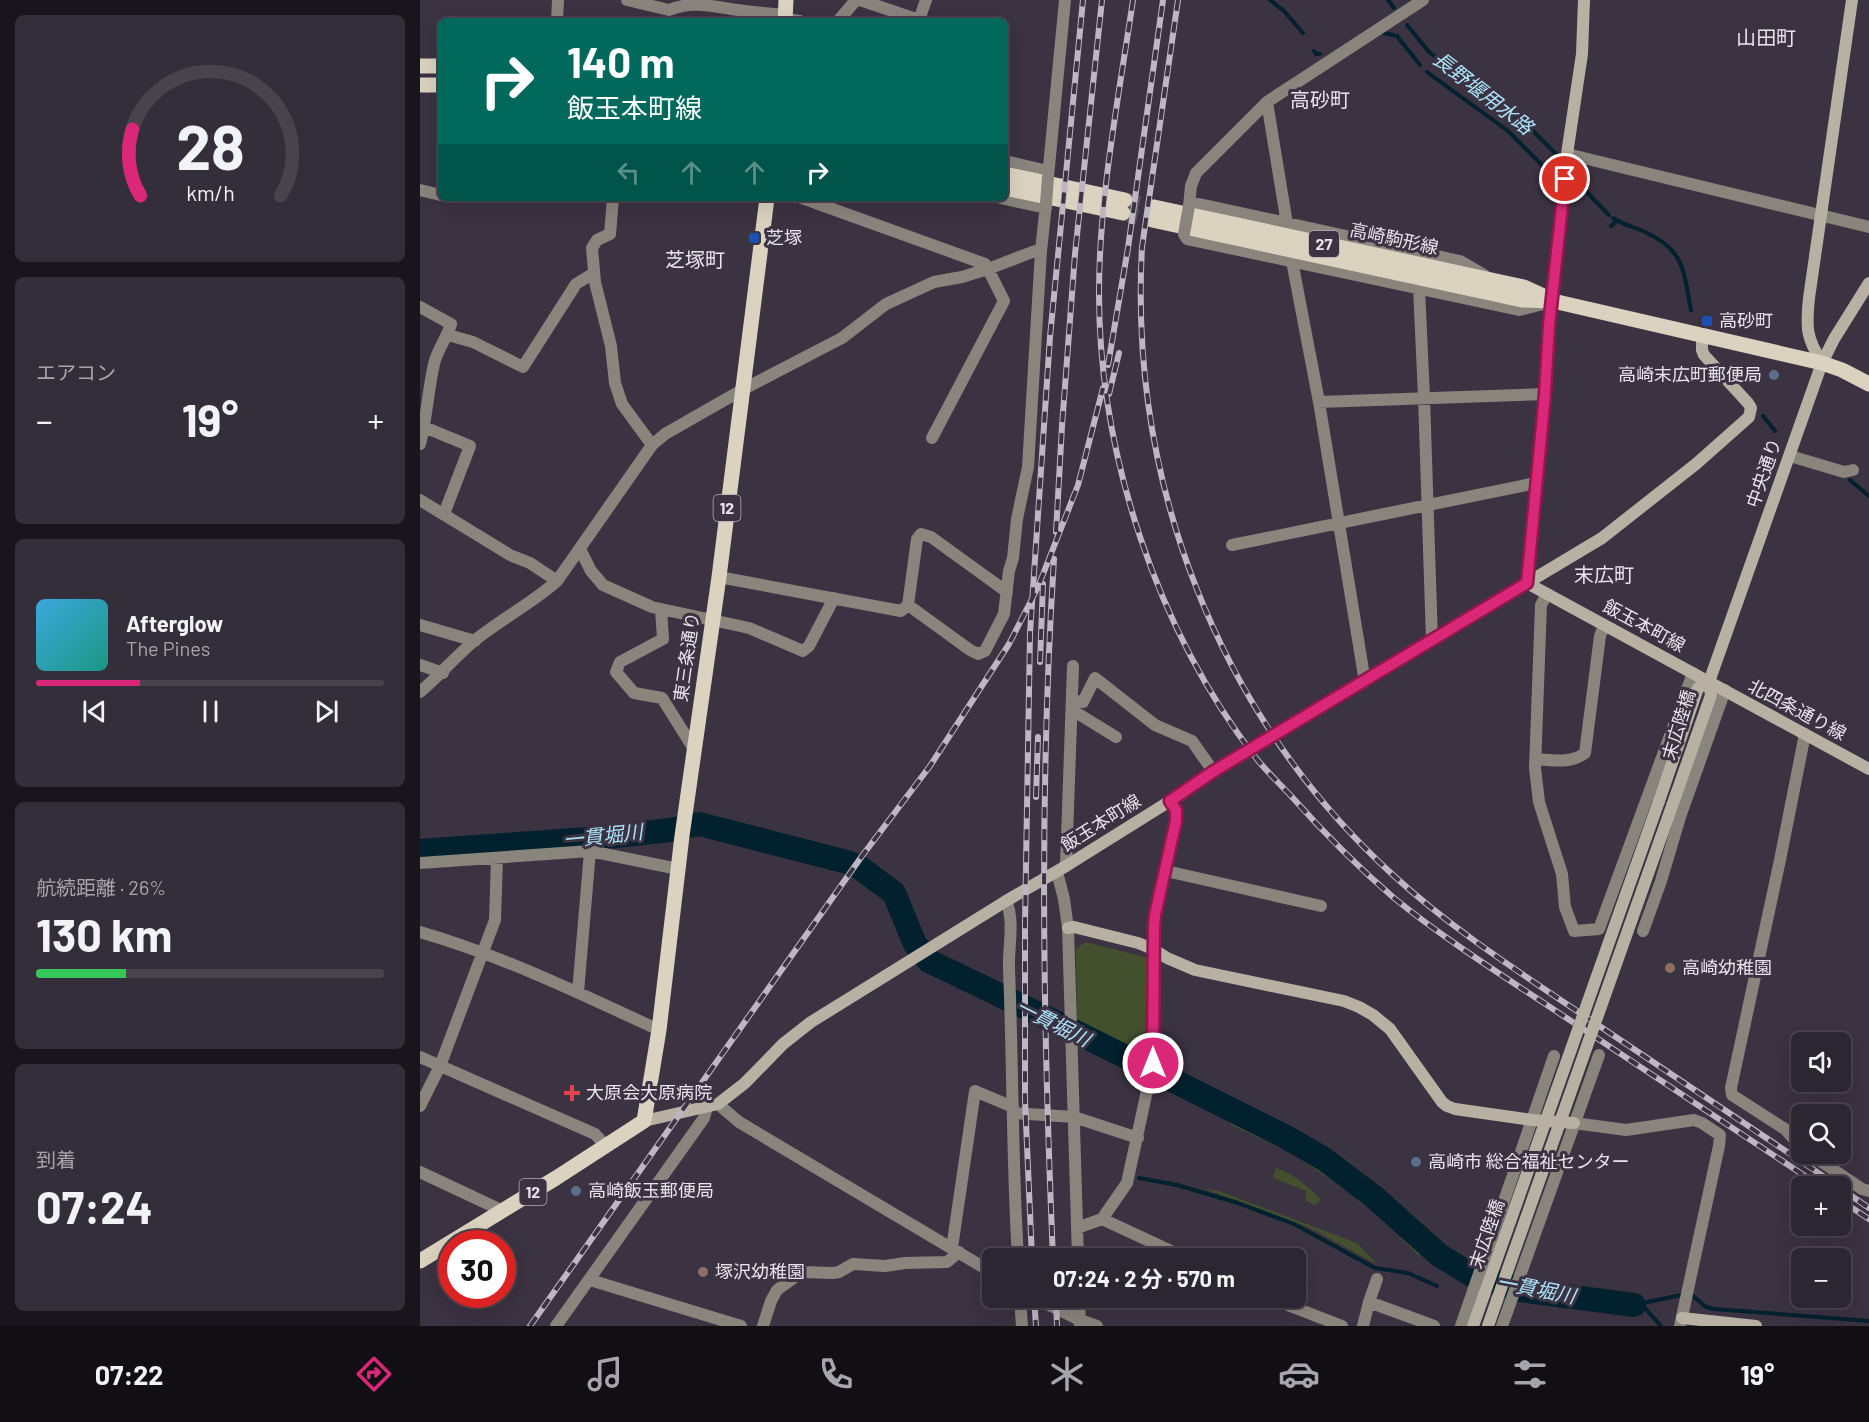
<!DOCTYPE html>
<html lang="ja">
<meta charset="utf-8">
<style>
:root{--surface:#2c2632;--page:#342e3a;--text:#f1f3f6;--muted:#a6a5ac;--line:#48434d;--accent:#db2777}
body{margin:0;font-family:Barlow,"Noto Sans JP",sans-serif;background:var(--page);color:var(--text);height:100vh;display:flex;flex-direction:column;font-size:22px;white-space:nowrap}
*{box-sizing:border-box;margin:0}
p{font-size:20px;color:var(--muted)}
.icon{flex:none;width:33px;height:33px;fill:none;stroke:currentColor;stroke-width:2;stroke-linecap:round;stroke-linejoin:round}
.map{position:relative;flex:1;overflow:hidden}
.panel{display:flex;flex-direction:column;gap:15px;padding:15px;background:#18151c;width:420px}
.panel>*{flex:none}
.guide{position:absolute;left:18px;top:18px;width:570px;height:183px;border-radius:9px;box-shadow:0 6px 24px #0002,0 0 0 2px var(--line);background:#00695c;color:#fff;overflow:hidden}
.controls{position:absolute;left:1371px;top:1032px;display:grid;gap:12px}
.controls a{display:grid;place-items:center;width:60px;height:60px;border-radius:9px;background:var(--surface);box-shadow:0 6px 24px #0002,0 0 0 2px var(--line);font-size:30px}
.speed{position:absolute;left:18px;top:1230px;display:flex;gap:12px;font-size:30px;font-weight:700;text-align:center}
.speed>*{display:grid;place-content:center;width:78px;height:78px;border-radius:50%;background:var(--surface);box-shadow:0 6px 24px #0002,0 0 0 2px var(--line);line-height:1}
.speed .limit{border:9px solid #d22;background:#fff;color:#111}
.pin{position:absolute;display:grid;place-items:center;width:51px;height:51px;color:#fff;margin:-26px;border:3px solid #fff;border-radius:50%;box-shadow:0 2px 6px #0007}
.me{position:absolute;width:66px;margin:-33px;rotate:0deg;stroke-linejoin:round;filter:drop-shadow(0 0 4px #0008)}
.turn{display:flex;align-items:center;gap:21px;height:126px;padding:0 30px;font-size:27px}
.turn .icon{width:78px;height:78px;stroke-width:2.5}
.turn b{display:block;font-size:42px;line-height:51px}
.lanes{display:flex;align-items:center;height:57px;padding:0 30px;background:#0003;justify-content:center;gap:30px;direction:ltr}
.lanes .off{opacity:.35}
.big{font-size:45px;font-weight:700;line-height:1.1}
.panel .widget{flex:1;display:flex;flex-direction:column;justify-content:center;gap:9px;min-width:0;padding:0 21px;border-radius:9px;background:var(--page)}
.panel .dial{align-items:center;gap:0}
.dial svg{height:156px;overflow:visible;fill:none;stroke:var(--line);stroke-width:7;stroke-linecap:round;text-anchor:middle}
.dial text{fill:var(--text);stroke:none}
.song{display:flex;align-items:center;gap:18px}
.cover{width:72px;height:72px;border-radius:9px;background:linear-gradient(135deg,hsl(200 70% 55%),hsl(170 70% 35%))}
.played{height:6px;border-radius:3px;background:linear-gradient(90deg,var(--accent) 30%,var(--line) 30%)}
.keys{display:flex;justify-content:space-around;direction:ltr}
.heat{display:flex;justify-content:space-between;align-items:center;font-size:33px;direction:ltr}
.charge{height:9px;border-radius:4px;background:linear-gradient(90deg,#34c759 26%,var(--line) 0)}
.trip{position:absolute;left:562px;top:1248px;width:324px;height:60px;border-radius:9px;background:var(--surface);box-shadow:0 6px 24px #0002,0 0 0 2px var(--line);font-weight:700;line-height:60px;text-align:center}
.tabs{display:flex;height:96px;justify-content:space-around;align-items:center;background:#120f14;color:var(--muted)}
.tabs .icon{width:42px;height:42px}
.tabs .current{color:var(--accent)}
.tabs b{font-size:27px;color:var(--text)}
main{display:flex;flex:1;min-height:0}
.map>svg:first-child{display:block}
.green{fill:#43502e}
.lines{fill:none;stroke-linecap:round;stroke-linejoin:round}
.stream{stroke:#00212d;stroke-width:4}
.river{stroke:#00212d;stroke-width:24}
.primary-tunnel{stroke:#554d5c;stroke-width:15;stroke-dasharray:15 8;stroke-linecap:butt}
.street{stroke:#89847c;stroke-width:12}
.secondary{stroke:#b8b0a2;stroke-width:12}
.primary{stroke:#dcd2c0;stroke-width:15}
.rail-casing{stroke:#beb7c3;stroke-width:6}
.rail{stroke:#3b3242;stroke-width:4;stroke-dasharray:11;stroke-linecap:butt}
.street-bridge{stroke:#89847c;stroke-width:12}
.secondary-bridge{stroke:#b8b0a2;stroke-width:12}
.route-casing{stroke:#8e194d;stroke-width:15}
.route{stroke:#db2777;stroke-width:10}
.transit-dot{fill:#1a4fb4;stroke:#3b3242;stroke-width:2}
.service-dot{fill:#5c6f8a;stroke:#3b3242;stroke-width:2}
.education-dot{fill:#8d6e63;stroke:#3b3242;stroke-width:2}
.health-dot{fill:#e0444e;stroke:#3b3242;stroke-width:2}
.labels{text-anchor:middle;stroke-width:6;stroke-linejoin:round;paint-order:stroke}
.shield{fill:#3b3242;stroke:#b5aeba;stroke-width:1.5}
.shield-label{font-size:16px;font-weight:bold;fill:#e9e3ee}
.poi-label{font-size:18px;fill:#e9e3ee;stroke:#3b3242;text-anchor:start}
.street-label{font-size:18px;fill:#e9e3ee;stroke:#3b3242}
.neighbourhood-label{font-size:20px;fill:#e9e3ee;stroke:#3b3242}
.water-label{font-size:20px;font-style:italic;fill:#ace3f9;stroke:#3b3242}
</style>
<main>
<section class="panel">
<div class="widget dial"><svg viewBox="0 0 100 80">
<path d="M14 69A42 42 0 1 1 86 69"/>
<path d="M14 69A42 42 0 0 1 10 35" stroke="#db2777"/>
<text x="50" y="56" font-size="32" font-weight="700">28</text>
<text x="50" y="72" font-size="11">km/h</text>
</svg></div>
<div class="widget"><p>エアコン</p>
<div class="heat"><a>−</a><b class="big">19°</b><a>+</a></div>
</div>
<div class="widget">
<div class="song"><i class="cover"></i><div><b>Afterglow</b><p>The Pines</p></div></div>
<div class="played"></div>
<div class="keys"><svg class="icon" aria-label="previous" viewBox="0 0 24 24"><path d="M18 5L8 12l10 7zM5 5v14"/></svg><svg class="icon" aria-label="pause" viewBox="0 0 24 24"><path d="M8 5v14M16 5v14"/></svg><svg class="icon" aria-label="next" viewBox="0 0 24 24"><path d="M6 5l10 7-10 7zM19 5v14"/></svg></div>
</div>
<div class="widget"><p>航続距離 · 26%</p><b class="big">130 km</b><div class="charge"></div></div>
<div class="widget"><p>到着</p><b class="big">07:24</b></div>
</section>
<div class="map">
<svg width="1449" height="1326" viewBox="0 0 1449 1326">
<rect width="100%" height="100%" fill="#3b3242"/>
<path class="green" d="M665 942 725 957 728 960V1055L725 1058 669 1029 657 1024 656 949Z
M813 1115 865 1141 901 1162 907 1170 929 1184 962 1211 1001 1253 999 1256 952 1208 870 1152 811 1125Z
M856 1168C873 1173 888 1187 901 1199L899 1202 894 1205 885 1200 886 1191 853 1178Z
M785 1189 799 1191 937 1243 958 1265 890 1228Z"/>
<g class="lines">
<path class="stream" d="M850 0 864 11 883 33
M968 0 974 8
M987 25 1009 52 1112 130 1141 159
M964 33 977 36 1000 65
M894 51 896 54H900
M1007 72 1088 131 1136 179
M1154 179 1189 215
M1193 218C1202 224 1213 227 1223 231 1265 250 1263 269 1271 310
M1191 226 1197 221
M1343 416 1355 431
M1430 480 1449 496
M719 1178 757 1185 818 1203 874 1224 955 1268 988 1273 1017 1286
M1273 1296 1286 1307 1294 1309 1449 1321
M1214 1305 1261 1295
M1214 1305 1225 1308 1241 1326"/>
<path class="river" d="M0 851 169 839 250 830 279 824 427 862 439 867 474 893 495 944 509 961 658 1033 866 1137 904 1159 953 1196 1019 1255 1050 1274 1100 1290 1214 1305"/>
<path class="primary-tunnel" d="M705 200 734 207
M703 213 732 220"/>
<path class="street" d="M207 0 249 10C274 0 293 7 318 10 334 12 349 14 365 15
M440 0 499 20 506 0
M365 19 380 21
M137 21 138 0
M418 21 436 0
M847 102 867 224
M1147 154 1449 227
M585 161 628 171
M628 177 645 0
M0 190 21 195
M193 198 190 234 177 240 172 248 175 282 191 346 195 383 202 404 232 445
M382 198 565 264 568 269 584 301 512 438
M581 198 626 208
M770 202 1040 261 1064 275
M769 206 771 186 776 173 847 102 1003 0
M764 234 767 239 772 240 1099 310 1123 304
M872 261 899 402 945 682
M999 288 1004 397 1012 640
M0 307 31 324C27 338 17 350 14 364 8 390 7 417 0 444
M28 335 53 342 103 367 156 284 174 273
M899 402 1125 394
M4 427 50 446 24 514
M1370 456 1424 472 1433 470
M0 500 90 555 110 563 137 581
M812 545 1116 483
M160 549 171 571 183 585 232 607 329 628 383 651 389 646 414 598
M299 577 481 611 488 605 497 539 501 534 511 537 587 592
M1127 594 1121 605 1115 768 1119 802 1142 874 1145 907 1154 931 1179 929 1273 673
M488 605 550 650 558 654 565 651 584 614 589 571 593 558 597 519 608 467 621 251 626 204
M241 609 243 639 200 662 196 672 214 693 242 698 274 749
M0 625 55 641
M0 665 23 673
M0 692C19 676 35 657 54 641 81 619 111 604 137 581L232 445 245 434 322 390 422 338 466 304 514 282 542 277 568 269 615 251H621
M652 701 663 702 675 678 735 725 772 741 793 771
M652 710 696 737
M1116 759C1133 760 1151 764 1165 753L1180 636 1184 626
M0 863 170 851 258 869
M646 866 653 666
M746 871 901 906
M637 872 644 899 648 928 658 1258
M586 901C595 921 588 948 589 969 593 1066 592 1162 598 1258
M1223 931 1241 881 1260 817 1305 690
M0 932C83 956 161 994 239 1030
M158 992 170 851
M0 1057 175 1134 185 1145
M298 1104 319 1122 573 1273
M0 1106 20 1066 75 920 77 858
M593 1113 654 1117 718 1138
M1154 1123 1206 1130 1274 1120 1282 1123 1300 1135 1299 1146 1260 1326
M1382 1148 1365 1129 1312 1095 1311 1088 1360 860 1385 734
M1390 1154 1442 1189 1449 1191
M0 1172 83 1211
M682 1219 766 1258
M657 1228 682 1219 707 1183 733 1063 734 926 735 915 756 821V810L750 801
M532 1248 555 1091 593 1107
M170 1280 321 1326
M600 1298 602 1326
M615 1298 660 1320 677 1326
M659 1298 660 1325
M850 1298 922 1326
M949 1302 1014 1326
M136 1326 284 1118 287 1107
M343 1326 351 1301 357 1290 382 1272 413 1273 419 1272 433 1264 465 1266 485 1263 527 1262 539 1252
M943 1326 949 1302 957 1279
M1041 1326 1134 1056
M1082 1326 1179 1055"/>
<path class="secondary" d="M1402 363C1386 337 1386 328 1389 298L1432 0
M1107 583 1125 394 1129 325 1147 154 1162 54 1164 0
M1107 583 1449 769
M1239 801 1278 688 1289 682
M1252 806 1291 695 1289 682 1402 363 1414 339 1449 283
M648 928 654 927 718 943 733 949 747 958 775 970 924 1001 939 1007 953 1015 970 1029 1022 1102 1027 1106 1035 1109 1112 1120 1154 1123
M224 1121 298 1104 325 1083 363 1044 391 1022 586 901 646 866 750 801 793 771 1182 538 1276 464 1329 417 1331 408 1328 403 1284 355 1282 350V335
M1262 1318 1336 1326
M1053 1326 1064 1295
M1068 1326 1077 1300"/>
<path class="primary" d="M365 21 366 0
M0 66H21
M0 85H21
M585 174 705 200
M585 188 703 213
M734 207 1104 287 1128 298
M732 220 1102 300 1133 301 1402 363 1422 370 1449 384
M0 1261 136 1178 224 1121 239 1030 262 836 299 577 347 198"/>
<g class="rail-casing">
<path id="rail" d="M713 0C699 95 679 197 679 293 679 454 737 630 836 758 847 772 860 784 872 797 904 833 938 867 974 898 1027 941 1085 977 1142 1015 1228 1072 1314 1129 1400 1186
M758 0 722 247C709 483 798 715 973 875 1033 930 1102 974 1169 1019 1252 1075 1335 1131 1418 1186
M688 365 708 248 743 0
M689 394 699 353
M636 532 642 426 655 254 682 0
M620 662 623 584
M616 797 618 737
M1420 1188 1449 1208
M1420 1200 1449 1219
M612 1258 605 1100V924L610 633 630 337 663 0
M633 1258C623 1025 619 792 634 559
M614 1298 616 1326
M636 1298 637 1326
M110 1326 442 856 510 766 589 644 618 587 658 485 683 388"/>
</g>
<use href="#rail" class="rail"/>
<path class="street-bridge" d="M626 204 628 177
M764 234 769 206"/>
<path class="secondary-bridge" d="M1064 1295 1239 801
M1077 1300 1252 806"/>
</g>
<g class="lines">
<g class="route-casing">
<path id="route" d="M733 1063 734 926 735 915 756 821V810L750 801 794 771 1107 583 1125 394 1129 325 1145 179"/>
</g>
<use href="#route" class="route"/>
</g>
<g class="transit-dot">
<rect x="328" y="232" width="12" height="12" rx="3"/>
<rect x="1281" y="315" width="12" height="12" rx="3"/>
</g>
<g class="service-dot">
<circle cx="1354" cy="375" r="6"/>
<circle cx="996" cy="1162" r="6"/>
<circle cx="156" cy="1191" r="6"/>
</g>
<g class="education-dot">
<circle cx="1250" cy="968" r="6"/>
<circle cx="283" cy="1272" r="6"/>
</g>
<path class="health-dot" d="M149 1084h6v6h6v6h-6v6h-6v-6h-6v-6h6z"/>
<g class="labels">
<g class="shield">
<rect x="889" y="231" width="30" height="26" rx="4.5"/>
<rect x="293.5" y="495" width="27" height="26" rx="4.5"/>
<rect x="99.5" y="1179" width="27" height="26" rx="4.5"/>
</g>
<g class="shield-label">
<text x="904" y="250">27</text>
<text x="307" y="514">12</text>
<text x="113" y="1198">12</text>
</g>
<g class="poi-label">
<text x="346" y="244">芝塚</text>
<text x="1299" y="327">高砂町</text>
<text x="1342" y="381" text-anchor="end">高崎末広町郵便局</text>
<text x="1262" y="974">高崎幼稚園</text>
<text x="166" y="1099">大原会大原病院</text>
<text x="1008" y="1168">高崎市 総合福祉センター</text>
<text x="168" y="1197">高崎飯玉郵便局</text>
<text x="295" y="1278">塚沢幼稚園</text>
</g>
<g class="street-label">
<text transform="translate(974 239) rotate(12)" y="6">高崎駒形線</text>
<text transform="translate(1344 473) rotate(-71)" y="6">中央通り</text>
<text transform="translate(1224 626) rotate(28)" y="6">飯玉本町線</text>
<text transform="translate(267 657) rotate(-82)" y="6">東三条通り</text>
<text transform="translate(1377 710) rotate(28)" y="6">北四条通り線</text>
<text transform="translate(1259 725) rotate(-73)" y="6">末広陸橋</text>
<text transform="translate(681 823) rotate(-32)" y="6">飯玉本町線</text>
<text transform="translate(1067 1234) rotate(-71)" y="6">末広陸橋</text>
</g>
<g class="neighbourhood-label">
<text x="1346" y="45">山田町</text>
<text x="900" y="107">高砂町</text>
<text x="275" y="267">芝塚町</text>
<text x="1184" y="582">末広町</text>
</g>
<g class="water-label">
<text transform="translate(1063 93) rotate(38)" y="7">長野堰用水路</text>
<text transform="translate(183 836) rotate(-6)" y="7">一貫堀川</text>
<text transform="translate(633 1023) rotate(27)" y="7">一貫堀川</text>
<text transform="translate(1116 1289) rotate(11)" y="7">一貫堀川</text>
</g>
</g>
</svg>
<div class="controls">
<a><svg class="icon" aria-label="sound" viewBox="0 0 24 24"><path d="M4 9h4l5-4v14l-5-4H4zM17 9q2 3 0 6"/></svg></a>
<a><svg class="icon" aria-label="search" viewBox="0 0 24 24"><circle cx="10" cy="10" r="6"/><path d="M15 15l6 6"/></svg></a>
<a>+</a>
<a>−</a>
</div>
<div class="speed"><div class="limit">30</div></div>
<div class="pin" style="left:1145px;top:179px;background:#d93025"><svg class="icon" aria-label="arrive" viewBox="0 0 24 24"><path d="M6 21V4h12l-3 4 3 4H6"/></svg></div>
<svg class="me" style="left:733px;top:1063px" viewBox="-20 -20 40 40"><circle r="17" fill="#db2777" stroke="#fff" stroke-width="3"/><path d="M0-11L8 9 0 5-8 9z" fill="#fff"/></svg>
<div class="trip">07:24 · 2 分 · 570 m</div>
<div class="guide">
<div class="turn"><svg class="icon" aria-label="right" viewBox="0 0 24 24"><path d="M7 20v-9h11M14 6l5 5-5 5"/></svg><div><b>140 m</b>飯玉本町線</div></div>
<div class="lanes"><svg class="icon off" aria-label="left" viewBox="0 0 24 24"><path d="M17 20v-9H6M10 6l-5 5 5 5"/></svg><svg class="icon off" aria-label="ahead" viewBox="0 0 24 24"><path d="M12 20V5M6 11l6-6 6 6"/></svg><svg class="icon off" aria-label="ahead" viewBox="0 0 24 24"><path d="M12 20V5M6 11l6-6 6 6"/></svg><svg class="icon" aria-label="right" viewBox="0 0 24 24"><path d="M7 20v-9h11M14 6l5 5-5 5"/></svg></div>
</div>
</div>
</main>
<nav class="tabs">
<b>07:22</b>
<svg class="icon current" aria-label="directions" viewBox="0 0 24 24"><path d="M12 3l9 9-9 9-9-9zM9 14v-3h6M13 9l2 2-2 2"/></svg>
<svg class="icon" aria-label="music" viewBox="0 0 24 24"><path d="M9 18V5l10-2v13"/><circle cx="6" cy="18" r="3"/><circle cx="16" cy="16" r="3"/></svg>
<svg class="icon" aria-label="phone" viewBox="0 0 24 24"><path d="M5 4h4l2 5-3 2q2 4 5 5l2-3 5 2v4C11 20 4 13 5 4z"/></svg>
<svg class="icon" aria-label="climate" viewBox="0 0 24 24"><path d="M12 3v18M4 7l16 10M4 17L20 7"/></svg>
<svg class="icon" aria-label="car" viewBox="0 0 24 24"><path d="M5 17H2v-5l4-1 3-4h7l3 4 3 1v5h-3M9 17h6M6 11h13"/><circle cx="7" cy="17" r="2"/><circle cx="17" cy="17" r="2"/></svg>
<svg class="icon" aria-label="filters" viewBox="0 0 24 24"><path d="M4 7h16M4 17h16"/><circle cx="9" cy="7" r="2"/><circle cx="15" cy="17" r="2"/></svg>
<b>19°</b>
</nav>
